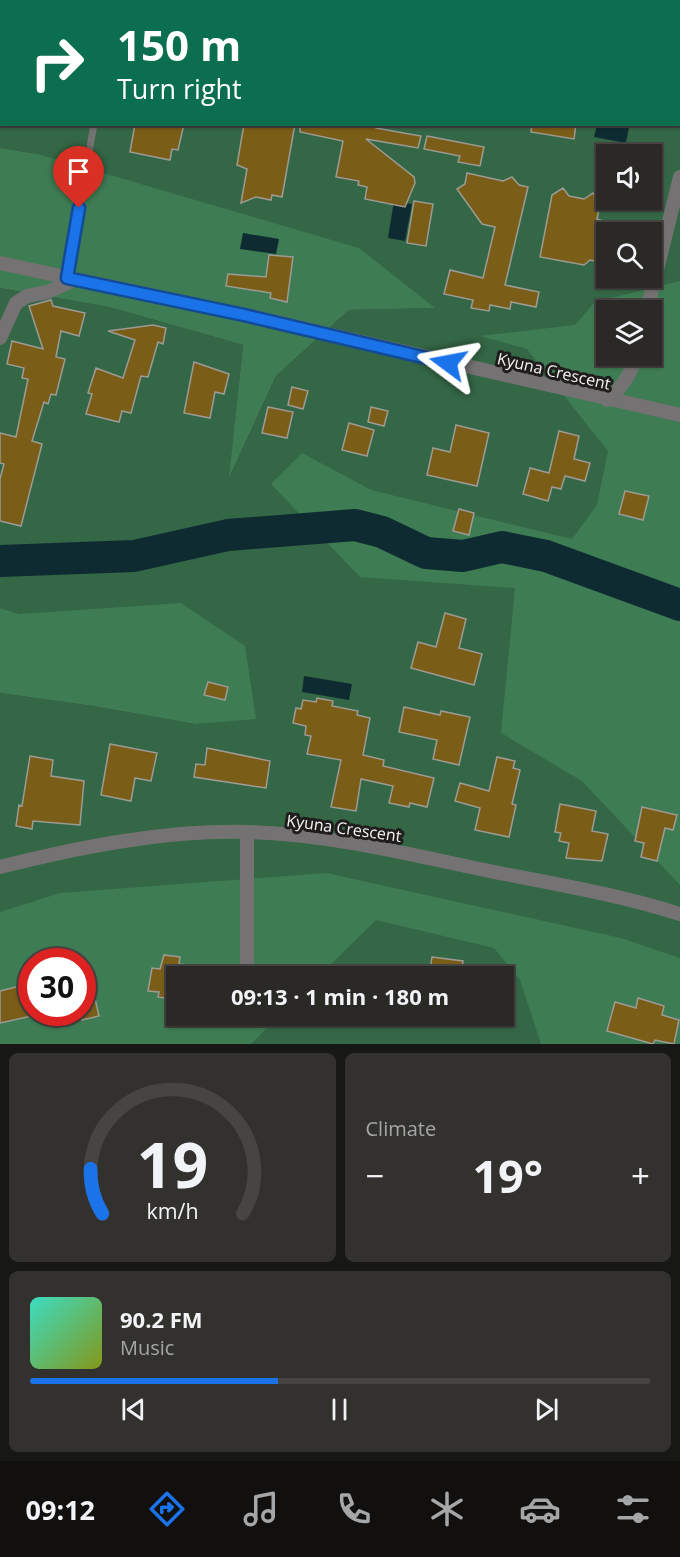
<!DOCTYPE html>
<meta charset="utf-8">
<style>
:root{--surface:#2a2926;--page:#32312e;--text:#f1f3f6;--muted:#a5a6a7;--line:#464543;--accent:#1a73e8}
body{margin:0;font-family:"Open Sans",sans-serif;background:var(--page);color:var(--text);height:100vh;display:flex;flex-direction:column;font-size:22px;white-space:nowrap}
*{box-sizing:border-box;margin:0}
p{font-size:20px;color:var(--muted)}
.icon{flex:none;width:33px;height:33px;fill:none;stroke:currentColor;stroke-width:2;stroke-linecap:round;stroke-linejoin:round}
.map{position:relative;height:1044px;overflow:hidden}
.sheet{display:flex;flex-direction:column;gap:9px;padding:9px;background:#171715;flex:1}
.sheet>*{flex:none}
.banner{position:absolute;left:0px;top:0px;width:681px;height:126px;box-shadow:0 2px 4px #0004,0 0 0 2px var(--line);background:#0b6e4f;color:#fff;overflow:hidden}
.buttons{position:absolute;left:596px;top:144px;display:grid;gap:12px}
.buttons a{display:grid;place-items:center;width:66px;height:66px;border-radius:0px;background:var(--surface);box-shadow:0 2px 4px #0004,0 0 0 2px var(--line);font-size:30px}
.speed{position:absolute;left:18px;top:948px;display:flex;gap:12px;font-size:30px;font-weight:700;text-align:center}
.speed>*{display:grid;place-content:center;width:78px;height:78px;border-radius:50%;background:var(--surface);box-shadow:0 2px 4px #0004,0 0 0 2px var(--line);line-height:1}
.speed .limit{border:9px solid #d22;background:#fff;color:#111}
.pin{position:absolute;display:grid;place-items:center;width:51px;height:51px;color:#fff;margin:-62px -26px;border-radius:50% 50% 50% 0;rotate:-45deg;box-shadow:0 0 6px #0007}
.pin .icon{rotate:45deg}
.me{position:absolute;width:66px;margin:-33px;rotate:283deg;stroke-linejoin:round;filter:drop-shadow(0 0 4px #0008)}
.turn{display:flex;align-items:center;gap:21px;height:126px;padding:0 18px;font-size:27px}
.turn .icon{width:78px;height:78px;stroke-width:2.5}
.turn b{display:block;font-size:42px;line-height:51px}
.big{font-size:45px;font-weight:700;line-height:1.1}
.sheet .tile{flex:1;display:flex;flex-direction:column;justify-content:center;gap:9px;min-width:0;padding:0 21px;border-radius:9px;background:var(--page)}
.sheet .dial{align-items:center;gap:0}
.dial svg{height:156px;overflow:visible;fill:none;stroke:var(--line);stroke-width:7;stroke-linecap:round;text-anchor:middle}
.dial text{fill:var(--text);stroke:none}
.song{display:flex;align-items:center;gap:18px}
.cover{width:72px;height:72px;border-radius:9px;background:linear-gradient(135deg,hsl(170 70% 55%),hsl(70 70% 35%))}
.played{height:6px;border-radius:3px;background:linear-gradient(90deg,var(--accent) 40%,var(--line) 40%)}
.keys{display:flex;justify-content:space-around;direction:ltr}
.heat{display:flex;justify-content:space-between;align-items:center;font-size:33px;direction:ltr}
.sheet .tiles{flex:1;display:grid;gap:9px;grid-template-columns:1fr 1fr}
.tile:last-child{grid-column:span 2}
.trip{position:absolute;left:166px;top:966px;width:348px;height:60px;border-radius:0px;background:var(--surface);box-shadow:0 2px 4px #0004,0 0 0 2px var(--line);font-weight:700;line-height:60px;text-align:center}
.tabs{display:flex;height:96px;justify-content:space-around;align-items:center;background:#11100f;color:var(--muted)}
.tabs .icon{width:42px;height:42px}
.tabs .active{color:var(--accent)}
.tabs b{font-size:27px;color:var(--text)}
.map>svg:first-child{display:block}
.green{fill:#346745;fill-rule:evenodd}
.forest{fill:#3e7c53;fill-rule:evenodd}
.water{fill:#0e2b32}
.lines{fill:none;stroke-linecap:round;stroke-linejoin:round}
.river{stroke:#0e2b32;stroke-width:32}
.building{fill:#7a5d16;stroke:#9d9b96;stroke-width:1.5}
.lane{stroke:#757273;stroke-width:7}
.street{stroke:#757273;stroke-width:14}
.route-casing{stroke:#114b97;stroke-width:15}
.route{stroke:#1a73e8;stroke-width:10}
.labels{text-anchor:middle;stroke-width:6;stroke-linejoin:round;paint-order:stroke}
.street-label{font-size:16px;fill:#f5f4f2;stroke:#1f1e1c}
</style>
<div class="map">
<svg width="680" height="1044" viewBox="0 0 680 1044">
<rect width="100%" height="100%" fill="#383733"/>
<path class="green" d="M0 0 586 1 2 2V124H680V24V1044H0V693L93 706 195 724 20 614 0 608V288L109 307 243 345 230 476 276 376 349 310 434 308 38 154 0 148ZM606 154H651V200H606ZM606 232H651V278H606ZM606 310H651V356H606ZM32 962H82V1012H32ZM177 976H504V1016H177Z"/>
<path class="forest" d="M0 148 38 154 359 248 435 308 349 310 276 376 229 478 243 345 109 307 0 288Z
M680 281V885L582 781 501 733 515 588 360 577 271 484 302 453 371 490 572 539 597 505 608 451 527 349 480 336 575 325 595 302ZM606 310H651V356H606Z
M181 603 245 646 256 719 195 724 93 706 0 693V608L20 614Z
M326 873 621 938 680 958V1044H541L520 980 494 948 376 920 319 976H177V1016H279L251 1044H0V912L60 893ZM32 962H82V1012H32Z"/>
<path class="water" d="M597 125 629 127 626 143 594 137Z
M394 201 412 204 405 241 388 238Z
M243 233 279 239 276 254 240 249Z
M304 676 352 684 349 700 302 692Z"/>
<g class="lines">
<path class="river" d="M0 561 134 556 228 535 355 525 382 532 426 553 463 556 502 547 546 556 680 605"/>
</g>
<path class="building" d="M135 124H184L178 150 172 149 170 160 130 152Z
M244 124H295L282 197 272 195 271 200 256 197 241 203 247 169 237 165Z
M300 124H376V128L421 136 418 148 366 139 414 177 415 183 405 207 365 199 367 187 358 185 359 181 336 177 343 141 300 132Z
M532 124H576L574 139 531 132Z
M427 136 484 147 480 166 458 162 460 156 424 149Z
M467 173 503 181 512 177 519 185 528 187 505 285 539 292 536 307 511 302 510 309 490 305 489 311 471 308 473 300 444 294 450 270 483 278 495 227 482 224 457 189 465 184Z
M563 188 569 196 584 199 593 193 600 204 597 219 603 221 599 239 606 240 603 263 590 260 584 265 540 257 552 195Z
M414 201 433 204 426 246 407 243Z
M269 255 293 257 287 302 270 298 271 293 226 286 228 274 266 277Z
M51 300 53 306 85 313 79 336 61 331 56 357 65 359 56 395 51 394 48 404 44 402 32 441 42 444 21 526 0 521V479L4 464 0 463V433L16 437 28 379 22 378 24 368 7 364 12 341 43 349 29 306Z
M153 325 166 328 163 344 158 342 148 377 141 376 131 413 122 411 119 422 86 414 92 394 88 393 96 368 123 378 135 340 108 331Z
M194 362 229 374 224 394 215 392 210 418 184 413Z
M292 387 308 391 303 409 288 405Z
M268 407 293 412 287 438 262 433Z
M371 407 388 411 384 426 368 422Z
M349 423 374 430 367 456 342 450Z
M456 425 489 433 477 486 427 475 433 448 450 452Z
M559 431 579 436 574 459 590 463 585 481 565 476 561 489 552 487 548 501 523 494 530 468 549 473Z
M625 491 649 496 643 520 619 514Z
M459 509 474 513 469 535 453 531Z
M445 613 466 619 459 648 482 654 474 685 411 668 418 642 436 647Z
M208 682 228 687 225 700 204 695Z
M317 698 333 701 332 706 358 711 357 715 370 718 363 755 384 760 383 766 434 778 427 807 410 803 409 807 389 803 393 786 361 779 356 811 331 807 341 760 307 754 311 736 305 735 306 726 293 723 296 708 301 709 303 700 316 702Z
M404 707 440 715 441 711 470 717 459 765 433 759 437 740 399 732Z
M110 744 157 753 151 781 135 778 131 801 101 795Z
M207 748 270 761 266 788 194 777 196 764 205 765Z
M30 756 53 760 51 776 84 781 80 825 33 821 32 829 16 826 19 805 22 806Z
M497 757 515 761 513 768 520 770 512 804 516 805 509 837 475 830 480 808 455 801 460 783 489 791Z
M560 804 596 811 592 831 608 834 602 861 566 858 569 843 559 841 561 833 555 832Z
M642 807 677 815 673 830 665 828 657 861 641 857 644 843 635 841Z
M164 955 180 957 179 964 211 968 210 976H177V1000L158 997 159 992 148 991 152 968 160 969Z
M432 957 463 961 461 976H429Z
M88 968 99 1016 82 1020V969Z
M32 983V1016L0 1023V991Z
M638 998 664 1006 662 1015 679 1020 674 1044 655 1040 653 1044 607 1031 615 1002 636 1008Z"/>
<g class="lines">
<path class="lane" d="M67 278 94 124"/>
<path class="street" d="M0 263 244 315 680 415
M647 310 680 177
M0 338 16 303 27 296 48 292 74 280
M607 400C622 387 631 375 636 356
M0 867C80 847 164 830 247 832 330 834 412 855 494 872 556 884 620 895 680 914
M247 976V832"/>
</g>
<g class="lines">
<g class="route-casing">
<path id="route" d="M79 208 67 278 244 315 448 363"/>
</g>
<use href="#route" class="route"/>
</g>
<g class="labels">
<g class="street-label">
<text transform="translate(554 371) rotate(13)" y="6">Kyuna Crescent</text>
<text transform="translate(344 828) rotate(8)" y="6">Kyuna Crescent</text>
</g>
</g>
</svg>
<div class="buttons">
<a><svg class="icon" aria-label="sound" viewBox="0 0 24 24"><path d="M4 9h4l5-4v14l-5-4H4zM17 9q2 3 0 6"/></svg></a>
<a><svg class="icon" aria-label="search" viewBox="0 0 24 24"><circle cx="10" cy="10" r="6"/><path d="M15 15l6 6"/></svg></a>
<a><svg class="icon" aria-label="layers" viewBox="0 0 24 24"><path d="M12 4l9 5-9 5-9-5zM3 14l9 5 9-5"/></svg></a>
</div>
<div class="speed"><div class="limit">30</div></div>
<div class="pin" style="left:79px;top:208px;background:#d93025"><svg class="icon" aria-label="arrive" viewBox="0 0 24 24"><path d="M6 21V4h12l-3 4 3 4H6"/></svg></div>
<svg class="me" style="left:448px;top:363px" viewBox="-20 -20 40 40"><path d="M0-17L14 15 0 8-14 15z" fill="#1a73e8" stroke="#fff" stroke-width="4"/></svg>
<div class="trip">09:13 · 1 min · 180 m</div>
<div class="banner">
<div class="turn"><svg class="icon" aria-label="right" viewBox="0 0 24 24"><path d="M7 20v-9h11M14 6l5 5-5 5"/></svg><div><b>150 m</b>Turn right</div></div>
</div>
</div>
<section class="sheet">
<div class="tiles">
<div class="tile dial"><svg viewBox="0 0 100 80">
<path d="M14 69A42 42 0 1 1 86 69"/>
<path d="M14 69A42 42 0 0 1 8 46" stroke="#1a73e8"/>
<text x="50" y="56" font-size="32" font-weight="700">19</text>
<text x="50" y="72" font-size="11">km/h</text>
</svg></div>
<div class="tile"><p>Climate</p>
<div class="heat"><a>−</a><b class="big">19°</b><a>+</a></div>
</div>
<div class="tile">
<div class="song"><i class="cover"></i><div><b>90.2 FM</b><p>Music</p></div></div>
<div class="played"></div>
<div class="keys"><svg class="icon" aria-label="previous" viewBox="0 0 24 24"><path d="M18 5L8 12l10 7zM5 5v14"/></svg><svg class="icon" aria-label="pause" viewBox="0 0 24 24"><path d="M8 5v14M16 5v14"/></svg><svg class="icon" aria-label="next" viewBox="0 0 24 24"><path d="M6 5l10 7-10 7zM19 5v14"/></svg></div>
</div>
</div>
</section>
<nav class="tabs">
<b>09:12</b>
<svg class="icon active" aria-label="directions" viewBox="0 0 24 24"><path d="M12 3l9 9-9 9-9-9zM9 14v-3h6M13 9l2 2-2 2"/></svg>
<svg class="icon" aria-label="music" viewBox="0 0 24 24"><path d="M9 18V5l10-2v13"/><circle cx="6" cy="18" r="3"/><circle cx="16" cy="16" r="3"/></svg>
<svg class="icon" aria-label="phone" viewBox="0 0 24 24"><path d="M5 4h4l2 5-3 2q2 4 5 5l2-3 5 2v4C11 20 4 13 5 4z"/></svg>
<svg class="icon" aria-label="climate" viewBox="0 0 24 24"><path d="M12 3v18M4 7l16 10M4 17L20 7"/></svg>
<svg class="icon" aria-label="car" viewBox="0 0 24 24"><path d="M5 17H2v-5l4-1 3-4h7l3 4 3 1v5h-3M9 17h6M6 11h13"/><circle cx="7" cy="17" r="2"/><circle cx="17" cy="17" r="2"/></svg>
<svg class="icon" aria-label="filters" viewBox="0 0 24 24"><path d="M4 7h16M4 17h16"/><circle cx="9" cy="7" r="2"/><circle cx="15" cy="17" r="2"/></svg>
</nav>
